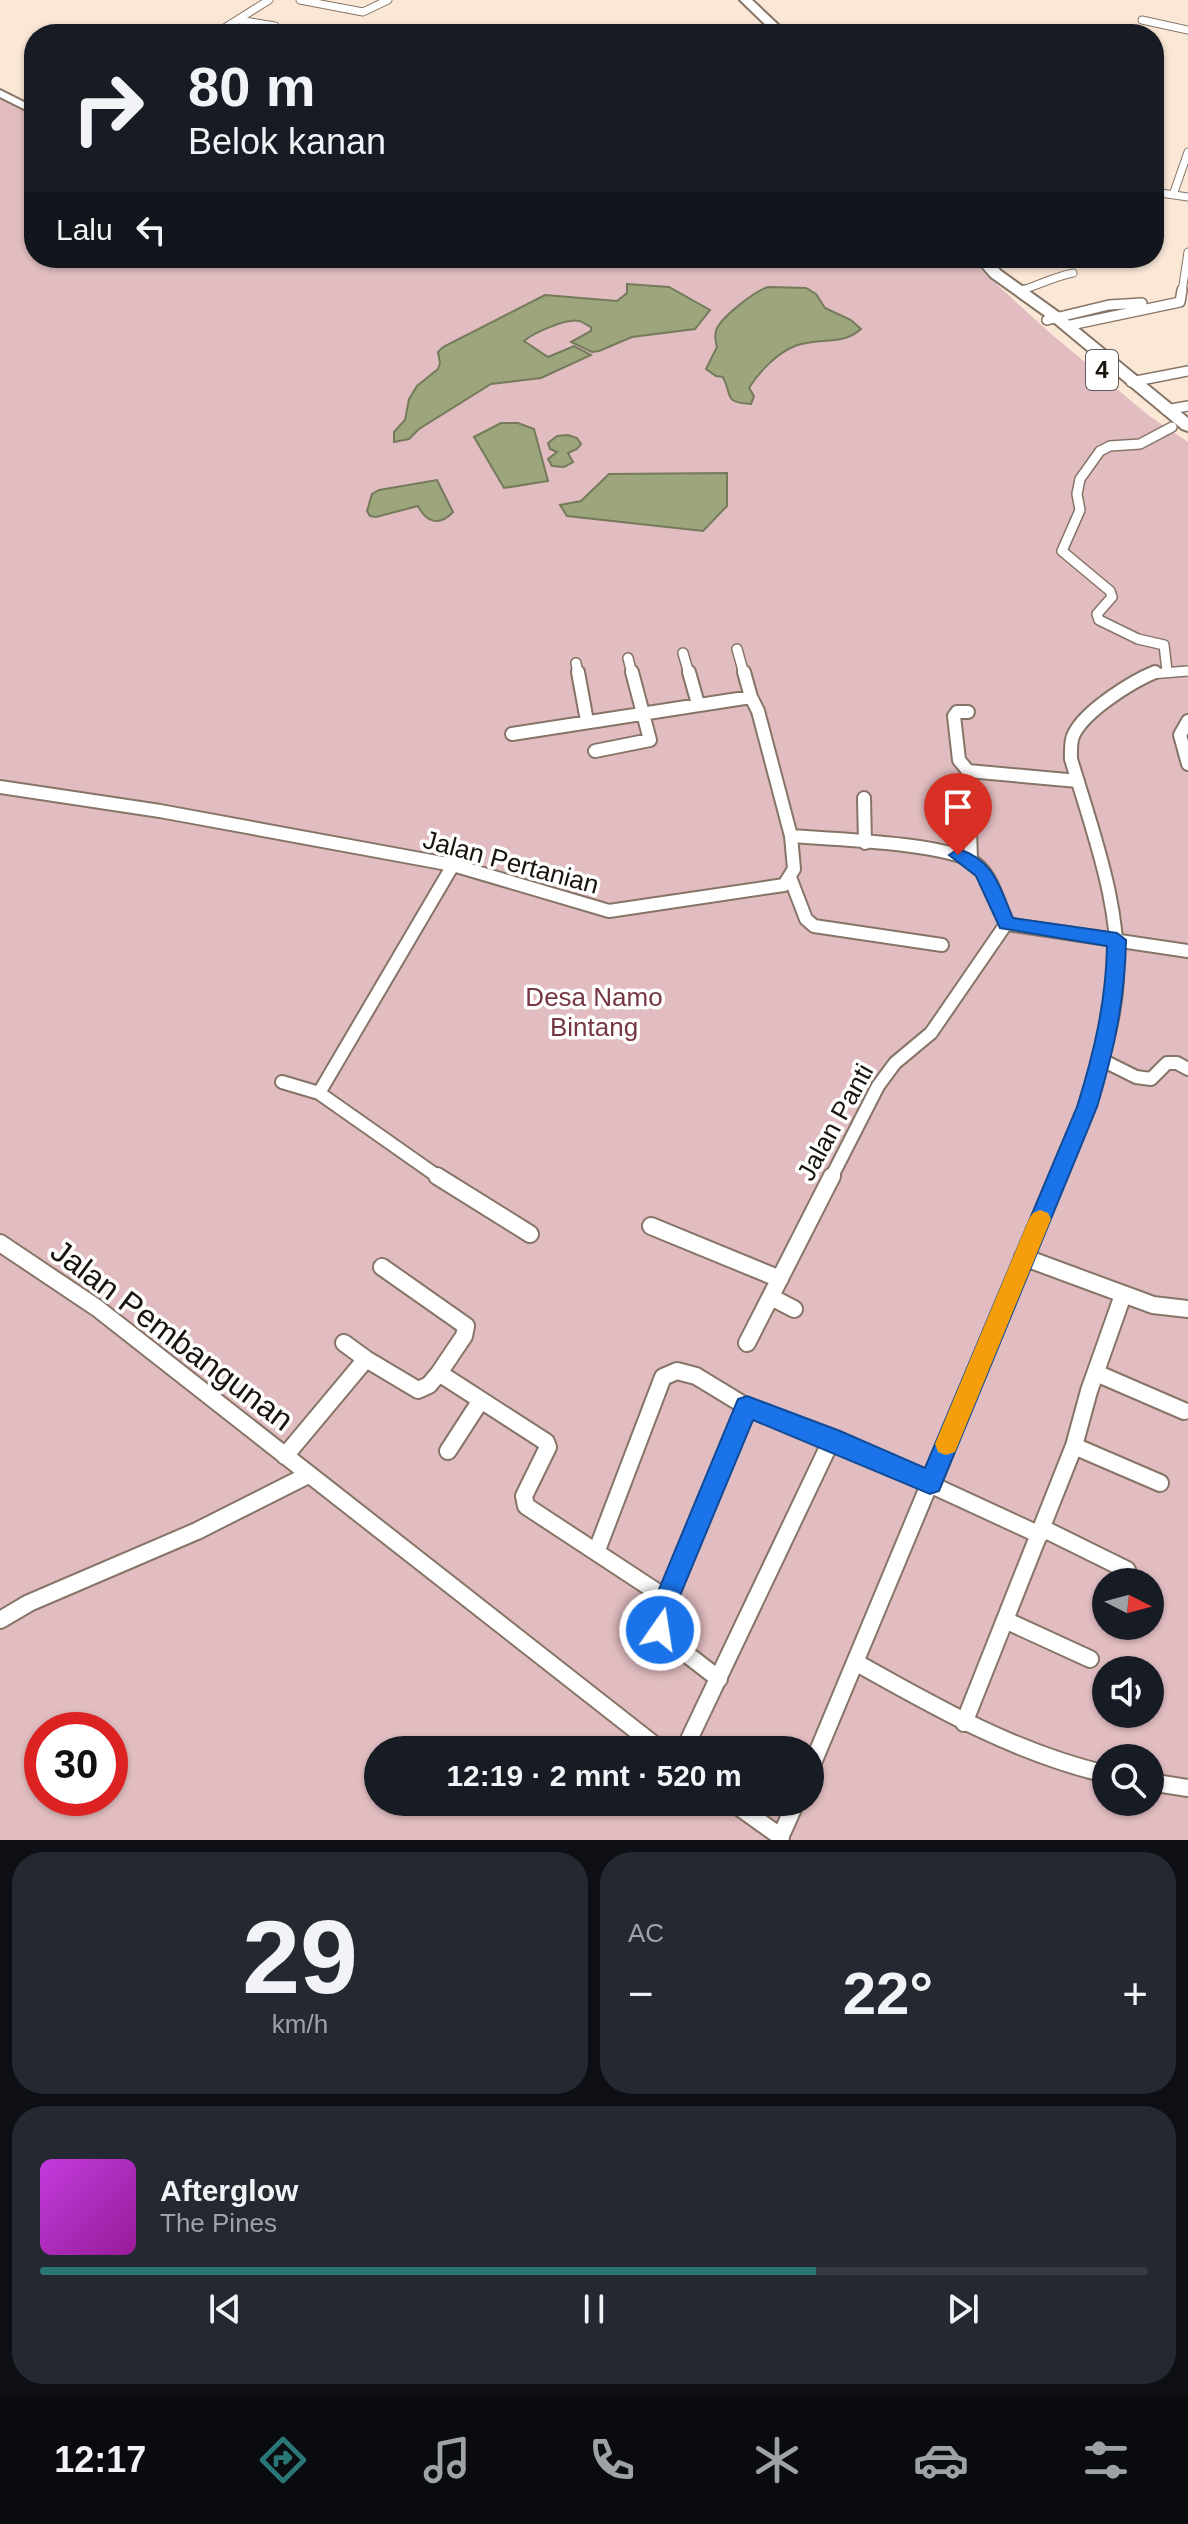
<!DOCTYPE html>
<html lang="id">
<meta charset="utf-8">
<style>
:root{--surface:#171b24;--page:#242831;--text:#f1f3f6;--muted:#9ea1a6;--line:#363941;--accent:#2a7576}
body{margin:0;font-family:Arial,sans-serif;background:var(--page);color:var(--text);height:100vh;display:flex;flex-direction:column;font-size:30px;white-space:nowrap}
*{box-sizing:border-box;margin:0}
p{font-size:26px;color:var(--muted)}
.icon{flex:none;width:44px;height:44px;fill:none;stroke:currentColor;stroke-width:2;stroke-linecap:round;stroke-linejoin:round}
.map{position:relative;height:1840px;overflow:hidden}
.drawer{display:flex;flex-direction:column;gap:12px;padding:12px;background:#0d0f14;flex:1}
.drawer>*{flex:none}
.guide{position:absolute;left:24px;top:24px;width:1140px;height:244px;border-radius:32px;box-shadow:0 2px 6px #0004;background:#171b24;color:var(--text);overflow:hidden}
.needle{width:52px;rotate:96deg}
.controls{position:absolute;left:1092px;top:1568px;display:grid;gap:16px}
.controls a{display:grid;place-items:center;width:72px;height:72px;border-radius:50%;background:var(--surface);box-shadow:0 2px 6px #0004;font-size:40px}
.speed{position:absolute;left:24px;top:1712px;display:flex;gap:16px;font-size:40px;font-weight:700;text-align:center}
.speed>*{display:grid;place-content:center;width:104px;height:104px;border-radius:50%;background:var(--surface);box-shadow:0 2px 6px #0004;line-height:1}
.speed .limit{border:12px solid #d22;background:#fff;color:#111}
.pin{position:absolute;display:grid;place-items:center;width:68px;height:68px;color:#fff;margin:-82px -34px;border-radius:50% 50% 50% 0;rotate:-45deg;box-shadow:0 0 8px #0007}
.pin .icon{rotate:45deg}
.me{position:absolute;width:88px;margin:-44px;rotate:13deg;stroke-linejoin:round;filter:drop-shadow(0 0 6px #0008)}
.turn{display:flex;align-items:center;gap:28px;height:168px;padding:0 32px;font-size:36px}
.turn .icon{width:104px;height:104px;stroke-width:2.5}
.turn b{display:block;font-size:56px;line-height:68px}
.then{display:flex;align-items:center;height:76px;padding:0 32px;background:#0003;gap:16px;font-size:30px}
.big{font-size:60px;font-weight:800;line-height:1.1}
.drawer .card{flex:1;display:flex;flex-direction:column;justify-content:center;gap:12px;min-width:0;padding:0 28px;border-radius:32px;background:var(--page)}
.drawer .dial{align-items:center;gap:0}
.dial b{font-size:104px;line-height:1}
.song{display:flex;align-items:center;gap:24px}
.cover{width:96px;height:96px;border-radius:12px;background:linear-gradient(135deg,hsl(290 70% 55%),hsl(300 70% 35%))}
.played{height:8px;border-radius:4px;background:linear-gradient(90deg,var(--accent) 70%,var(--line) 70%)}
.keys{display:flex;justify-content:space-around;direction:ltr}
.heat{display:flex;justify-content:space-between;align-items:center;font-size:44px;direction:ltr}
.drawer .tiles{flex:1;display:grid;gap:12px;grid-template-columns:1fr 1fr}
.card:last-child{grid-column:span 2}
.trip{position:absolute;left:364px;top:1736px;width:460px;height:80px;border-radius:40px;background:var(--surface);box-shadow:0 2px 6px #0004;font-weight:800;line-height:80px;text-align:center}
.tab-bar{display:flex;height:128px;justify-content:space-around;align-items:center;background:#090b0e;color:var(--muted)}
.tab-bar .icon{width:56px;height:56px}
.tab-bar .selected{color:var(--accent)}
.tab-bar b{font-size:36px;color:var(--text)}
.map>svg:first-child{display:block}
.green{fill:#e1bdc1;fill-rule:evenodd}
.water{fill:#9ca57c;stroke:#757a5b;stroke-width:2}
.lines{fill:none;stroke-linecap:round;stroke-linejoin:round}
.street-far3-casing{stroke:#867566;stroke-width:9}
.street-far2-casing{stroke:#867566;stroke-width:12}
.street-far1-casing{stroke:#867566;stroke-width:16}
.street-casing{stroke:#867566;stroke-width:20}
.secondary-casing{stroke:#867566;stroke-width:4}
.highway-casing{stroke:#867566;stroke-width:4}
.street-far3{stroke:#fff;stroke-width:7}
.street-far2{stroke:#fff;stroke-width:9}
.street-far1{stroke:#fff;stroke-width:12}
.street{stroke:#fff;stroke-width:16}
.secondary{fill:#fff;fill-rule:evenodd}
.highway{fill:#fff;fill-rule:evenodd}
.route{fill:#1a73e8;stroke:#114b97;stroke-width:2}
.slow{fill:#f59e0b}
.labels{text-anchor:middle;stroke-width:7;stroke-linejoin:round;paint-order:stroke}
.shield{fill:#fff;stroke:#5f5a56;stroke-width:2}
.shield-label{font-size:24px;font-weight:bold;fill:#1a140e}
.street-label{font-size:26px;fill:#1a140e;stroke:#fff}
.park-label{font-size:26px;fill:#753741;stroke:#fff}
.near-street-label{font-size:32px;fill:#1a140e;stroke:#fff}
</style>
<div class="map">
<svg width="1188" height="1840" viewBox="0 0 1188 1840">
<rect width="100%" height="100%" fill="#fae7d6"/>
<path class="green" d="M0 97 34 112V258H968L1050 333 1148 415 1188 442V1840H0ZM1106 1582H1150V1626H1106ZM1106 1670H1150V1714H1106ZM42 1730H110V1798H42ZM378 1750H810V1802H378ZM1106 1758H1150V1802H1106Z"/>
<path class="water" d="M627 284 669 287 710 310 695 329 632 337 599 351 592 352 571 342 591 331V327C589 326 581 321 579 321 567 318 533 333 524 341L548 357 574 346 591 355 541 378 491 384 419 429 409 439 394 442V432L405 420 409 399 417 386 438 369 440 363 438 352 443 347 545 295 617 301 627 293Z
M768 287 806 288 816 294 825 308 851 320 861 329C843 346 817 337 795 346 777 353 759 372 749 388L754 396 751 404C723 402 733 397 723 377L716 376 706 369 717 347C715 340 714 334 717 328 724 315 755 291 768 287Z
M501 423H518L534 429 548 481 504 488 474 437Z
M568 435 577 438 581 444 577 449 568 453 573 462 564 467 552 466 548 459 557 452 550 449 548 443 557 436Z
M727 473V506L703 531 567 516 560 505 581 501 609 474Z
M437 480 453 512C439 527 426 522 418 506L376 517 370 516 367 511 372 494 379 490Z"/>
<g class="lines">
<g class="street-far3-casing">
<path id="street-far3" d="M300 0 363 12 388 0
M238 20 275 26
M1142 20 1188 30
M215 34 269 0
M1154 192 1188 197
M1173 195 1188 152
M1020 291C1039 285 1053 277 1073 273
M1182 292 1188 252"/>
</g>
<g class="street-far2-casing">
<path id="street-far2" d="M1020 291 1024 290
M1047 320 1109 305 1142 303
M1066 326 1180 302 1182 290
M1131 382 1188 371
M1166 410 1188 406
M737 649 744 674
M683 653 689 674
M628 658 632 674
M576 663 578 674
M1167 671 1164 645 1138 639 1099 620 1097 614 1112 597 1110 591 1062 551 1080 510 1077 494 1080 479 1100 451 1110 446 1140 444 1172 427
M1150 674 1188 671"/>
</g>
<g class="street-far1-casing">
<path id="street-far1" d="M578 672 587 721
M689 672 698 704
M744 672 751 697
M968 712H957L954 716 959 760 968 771 1078 781
M1188 721 1180 735 1188 764
M512 734 751 697 758 711 791 836
M595 751 650 740 632 672
M968 771 971 860
M0 787 160 811 453 865 609 911 784 885 794 869 791 836C830 839 947 843 975 863 993 876 999 905 1006 924L1188 951
M864 798 865 843
M791 880 806 919 814 926 942 945
M1102 1060 1136 1077 1151 1079 1167 1063H1177L1188 1069
M282 1082 319 1093
M440 1178 319 1093 453 865
M831 1178 878 1086 895 1063 931 1033 1006 924
M1057 1178C1082 1120 1109 1056 1116 992 1124 913 1093 833 1071 759 1071 751 1070 741 1074 734 1085 711 1131 682 1155 672"/>
</g>
<g class="street-casing">
<path id="street" d="M437 1176 530 1234
M651 1226 780 1279
M0 1243 97 1308 661 1750
M1023 1257 1153 1305 1188 1309
M382 1267 466 1326 464 1336 439 1373
M771 1297 794 1309
M344 1343 366 1359
M747 1343 832 1176
M1096 1373 1184 1411
M1074 1446 1160 1483
M448 1451 481 1400
M285 1456 366 1359 418 1390 429 1385 439 1373 546 1442 548 1447 524 1496 526 1506 666 1598 747 1407
M1042 1528 1127 1570
M597 1550 663 1377 677 1371 696 1376 747 1407 832 1439 1040 1535
M666 1598 659 1618 662 1635 719 1679
M0 1620 29 1603 197 1531 308 1475
M1007 1621 1090 1659
M857 1663C937 1708 1016 1753 1106 1774
M964 1723 1074 1446 1089 1391 1123 1295
M684 1750 832 1439
M810 1770 1058 1176
M1150 1782 1188 1788
M732 1802 781 1837
M779 1840 796 1802"/>
</g>
<g class="secondary-casing">
<path id="secondary" d="M0 90 34 107V114L0 97Z"/>
</g>
<g class="highway-casing">
<path id="highway" d="M740 0H752L788 34H775Z
M974 258H989L1001 271 1061 314 1188 418V431L1182 429 1051 320 991 277Z"/>
</g>
<use href="#street-far3" class="street-far3"/>
<use href="#street-far2" class="street-far2"/>
<use href="#street-far1" class="street-far1"/>
<use href="#street" class="street"/>
<use href="#secondary" class="secondary"/>
<use href="#highway" class="highway"/>
</g>
<path class="route" d="M958 849C994 860 999 886 1013 918L1117 933 1126 940C1125 1000 1114 1050 1097 1107L939 1491 930 1494 753 1420 679 1598 669 1639 660 1643 651 1639 647 1618 738 1399 747 1396 840 1431 925 1468 1077 1107C1094 1053 1106 1002 1107 946L1000 928 976 876 949 855Z"/>
<path class="slow" d="M1040 1210 1048 1213 1051 1219 955 1452 946 1455 938 1452 935 1444 1029 1219 1033 1213Z"/>
<g class="labels">
<rect class="shield" x="1086" y="350" width="32" height="40" rx="6"/>
<g class="shield-label">
<text x="1102" y="378">4</text>
</g>
<g class="street-label">
<text transform="translate(511 862) rotate(15)" y="9">Jalan Pertanian</text>
<text transform="translate(835 1122) rotate(-61)" y="9">Jalan Panti</text>
</g>
<g class="park-label">
<text x="594" y="1006">Desa Namo<tspan x="594" dy="30">Bintang</tspan></text>
</g>
<g class="near-street-label">
<text transform="translate(172 1335) rotate(37)" y="11">Jalan Pembangunan</text>
</g>
</g>
</svg>
<div class="controls">
<a><svg class="needle" viewBox="-14 -14 28 28"><path d="M0-13l5 13h-10z" fill="#e53935"/><path d="M0 13l5-13h-10z" fill="#9ea1a6"/></svg></a>
<a><svg class="icon" aria-label="sound" viewBox="0 0 24 24"><path d="M4 9h4l5-4v14l-5-4H4zM17 9q2 3 0 6"/></svg></a>
<a><svg class="icon" aria-label="search" viewBox="0 0 24 24"><circle cx="10" cy="10" r="6"/><path d="M15 15l6 6"/></svg></a>
</div>
<div class="speed"><div class="limit">30</div></div>
<div class="pin" style="left:958px;top:855px;background:#d93025"><svg class="icon" aria-label="arrive" viewBox="0 0 24 24"><path d="M6 21V4h12l-3 4 3 4H6"/></svg></div>
<svg class="me" style="left:660px;top:1630px" viewBox="-20 -20 40 40"><circle r="17" fill="#1a73e8" stroke="#fff" stroke-width="3"/><path d="M0-11L8 9 0 5-8 9z" fill="#fff"/></svg>
<div class="trip">12:19 · 2 mnt · 520 m</div>
<div class="guide">
<div class="turn"><svg class="icon" aria-label="right" viewBox="0 0 24 24"><path d="M7 20v-9h11M14 6l5 5-5 5"/></svg><div><b>80 m</b>Belok kanan</div></div>
<div class="then">Lalu<svg class="icon" aria-label="left" viewBox="0 0 24 24"><path d="M17 20v-9H6M10 6l-5 5 5 5"/></svg></div>
</div>
</div>
<section class="drawer">
<div class="tiles">
<div class="card dial"><b>29</b><p>km/h</p></div>
<div class="card"><p>AC</p>
<div class="heat"><a>−</a><b class="big">22°</b><a>+</a></div>
</div>
<div class="card">
<div class="song"><i class="cover"></i><div><b>Afterglow</b><p>The Pines</p></div></div>
<div class="played"></div>
<div class="keys"><svg class="icon" aria-label="previous" viewBox="0 0 24 24"><path d="M18 5L8 12l10 7zM5 5v14"/></svg><svg class="icon" aria-label="pause" viewBox="0 0 24 24"><path d="M8 5v14M16 5v14"/></svg><svg class="icon" aria-label="next" viewBox="0 0 24 24"><path d="M6 5l10 7-10 7zM19 5v14"/></svg></div>
</div>
</div>
</section>
<nav class="tab-bar">
<b>12:17</b>
<svg class="icon selected" aria-label="directions" viewBox="0 0 24 24"><path d="M12 3l9 9-9 9-9-9zM9 14v-3h6M13 9l2 2-2 2"/></svg>
<svg class="icon" aria-label="music" viewBox="0 0 24 24"><path d="M9 18V5l10-2v13"/><circle cx="6" cy="18" r="3"/><circle cx="16" cy="16" r="3"/></svg>
<svg class="icon" aria-label="phone" viewBox="0 0 24 24"><path d="M5 4h4l2 5-3 2q2 4 5 5l2-3 5 2v4C11 20 4 13 5 4z"/></svg>
<svg class="icon" aria-label="climate" viewBox="0 0 24 24"><path d="M12 3v18M4 7l16 10M4 17L20 7"/></svg>
<svg class="icon" aria-label="car" viewBox="0 0 24 24"><path d="M5 17H2v-5l4-1 3-4h7l3 4 3 1v5h-3M9 17h6M6 11h13"/><circle cx="7" cy="17" r="2"/><circle cx="17" cy="17" r="2"/></svg>
<svg class="icon" aria-label="filters" viewBox="0 0 24 24"><path d="M4 7h16M4 17h16"/><circle cx="9" cy="7" r="2"/><circle cx="15" cy="17" r="2"/></svg>
</nav>
